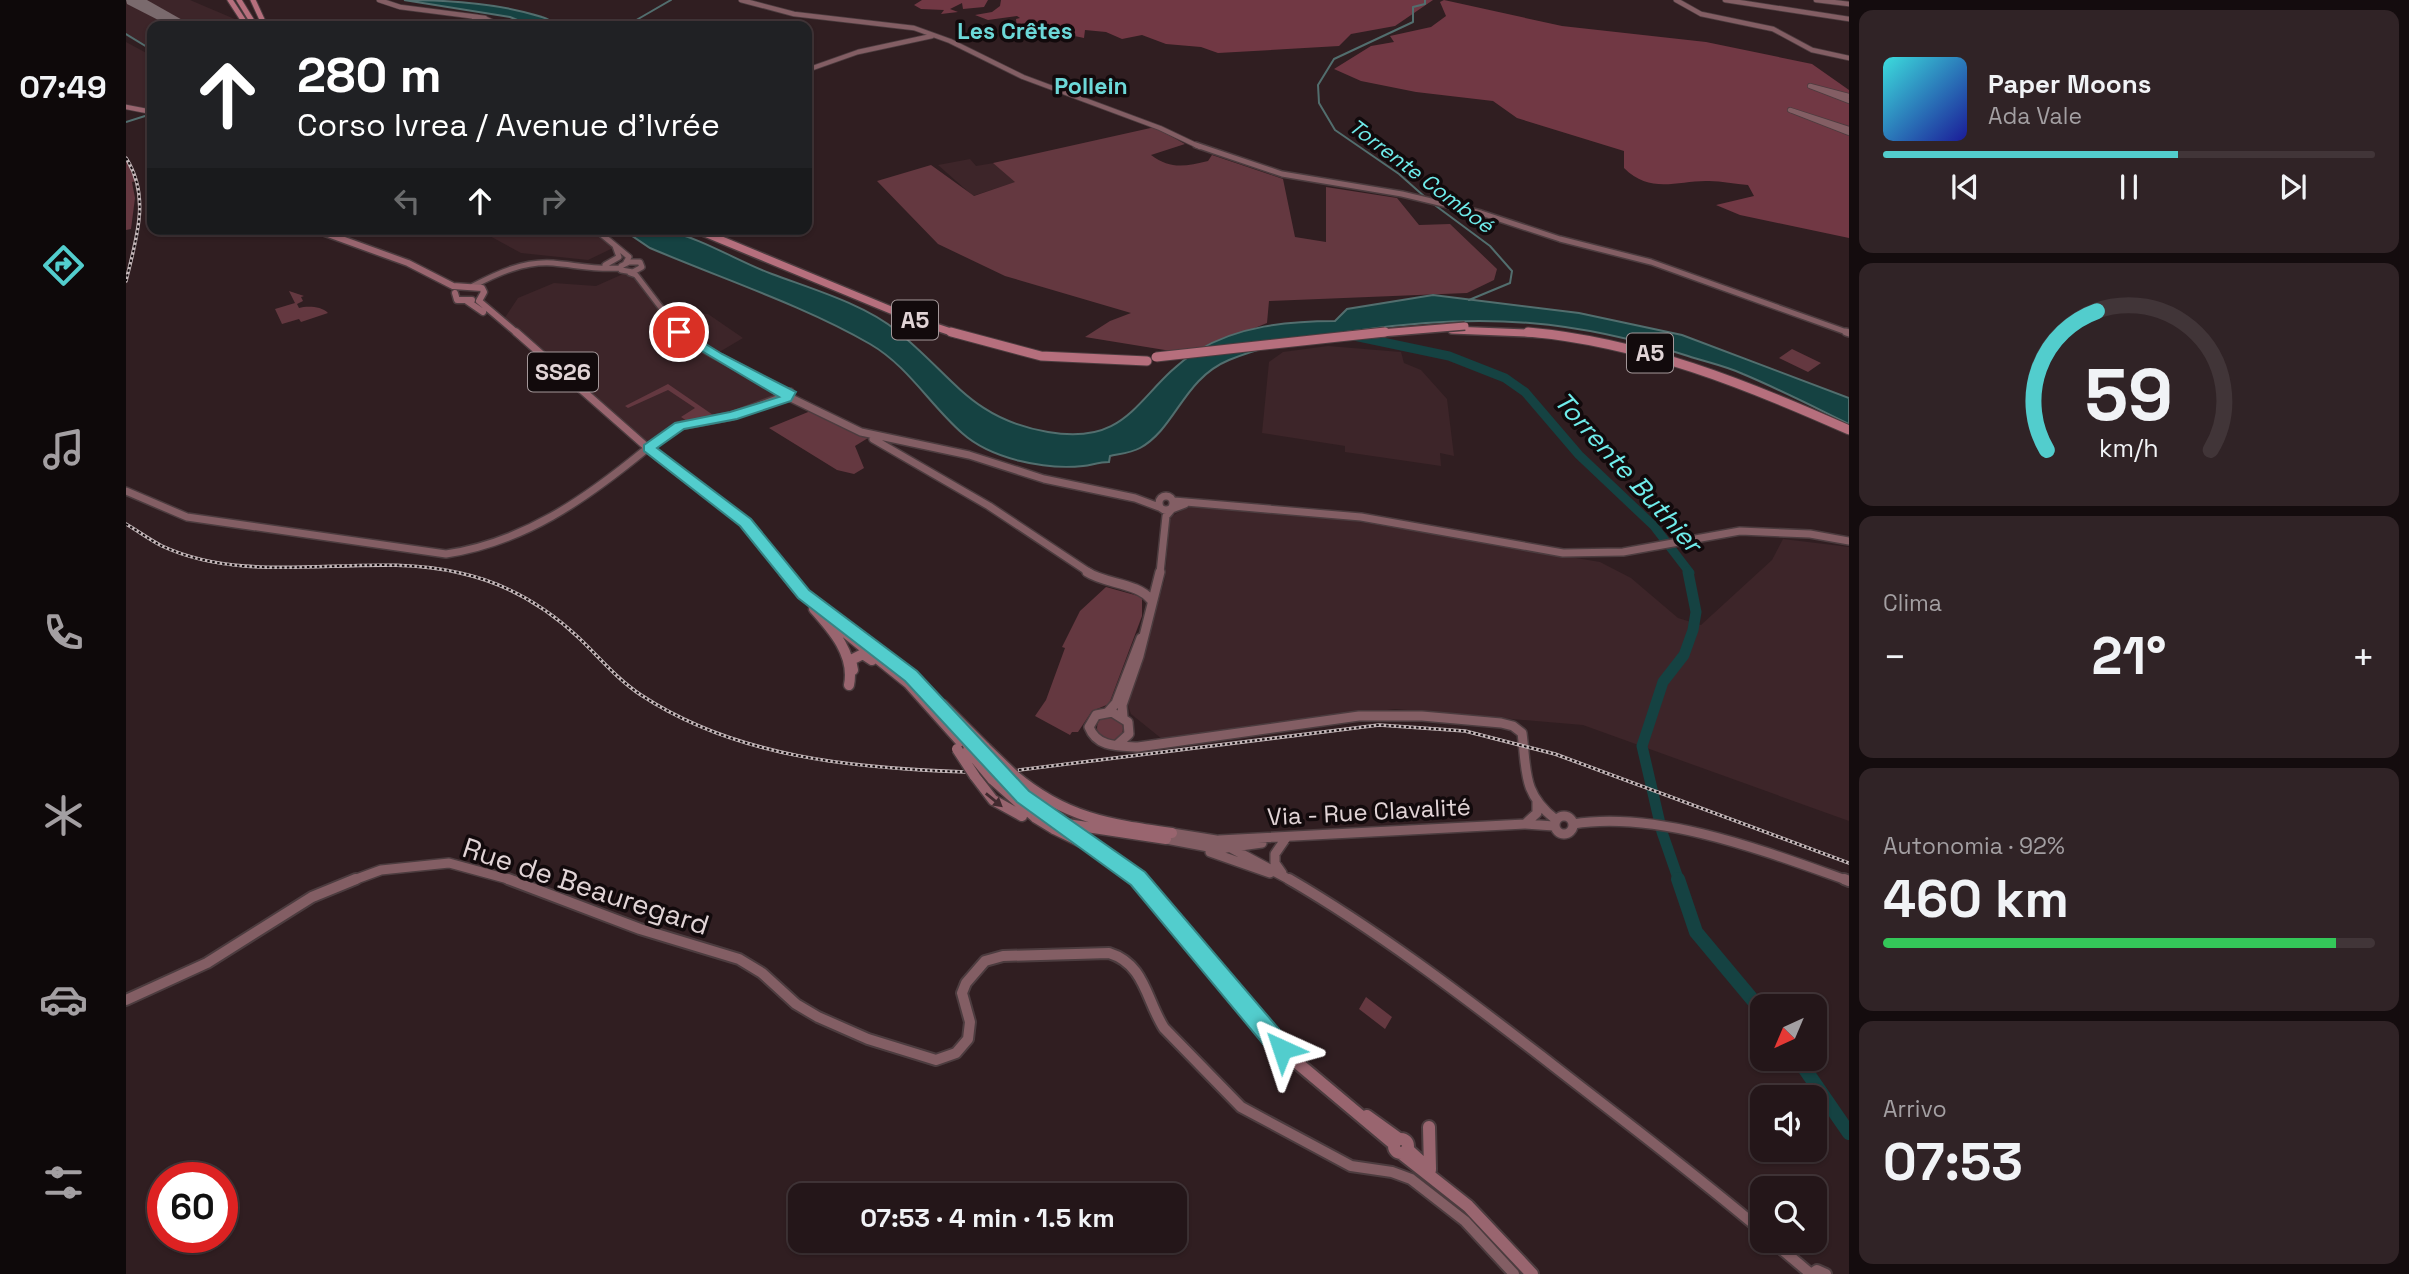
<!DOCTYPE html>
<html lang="it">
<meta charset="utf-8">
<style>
:root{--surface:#241619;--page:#302326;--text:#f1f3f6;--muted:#a39fa2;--line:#413538;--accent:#52cdcd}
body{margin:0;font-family:"Space Grotesk",sans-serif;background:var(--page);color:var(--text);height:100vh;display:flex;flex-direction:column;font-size:26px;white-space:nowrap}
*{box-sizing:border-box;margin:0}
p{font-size:23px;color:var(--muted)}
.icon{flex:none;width:38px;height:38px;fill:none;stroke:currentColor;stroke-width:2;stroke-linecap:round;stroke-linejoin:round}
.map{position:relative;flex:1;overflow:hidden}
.side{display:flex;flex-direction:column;gap:10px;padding:10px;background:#140c0e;width:560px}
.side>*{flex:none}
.hud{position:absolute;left:21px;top:21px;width:665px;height:214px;border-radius:14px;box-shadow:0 2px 5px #0004,0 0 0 2px var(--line);background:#202124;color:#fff;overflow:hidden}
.needle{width:46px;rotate:224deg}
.buttons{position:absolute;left:1624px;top:994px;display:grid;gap:14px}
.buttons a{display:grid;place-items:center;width:77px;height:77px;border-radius:14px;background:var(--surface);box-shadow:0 2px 5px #0004,0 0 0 2px var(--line);font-size:35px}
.speed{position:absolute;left:21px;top:1162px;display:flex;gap:14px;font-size:35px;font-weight:700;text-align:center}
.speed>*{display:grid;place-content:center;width:91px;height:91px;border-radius:50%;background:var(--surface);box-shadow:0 2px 5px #0004,0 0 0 2px var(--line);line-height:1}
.speed .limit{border:10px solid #d22;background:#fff;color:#111}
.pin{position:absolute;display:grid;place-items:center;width:60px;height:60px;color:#fff;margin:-30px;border:4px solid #fff;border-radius:50%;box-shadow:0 2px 7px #0007}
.me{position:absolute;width:77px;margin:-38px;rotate:318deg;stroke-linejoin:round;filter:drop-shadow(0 0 5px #0008)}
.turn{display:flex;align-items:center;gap:24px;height:147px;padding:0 35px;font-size:32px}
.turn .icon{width:91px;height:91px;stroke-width:2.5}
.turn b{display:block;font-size:49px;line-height:60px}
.lanes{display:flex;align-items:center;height:66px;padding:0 35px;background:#0003;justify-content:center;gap:35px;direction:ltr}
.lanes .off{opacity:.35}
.big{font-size:52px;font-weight:700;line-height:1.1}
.side .tile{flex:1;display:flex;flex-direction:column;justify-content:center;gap:10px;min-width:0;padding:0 24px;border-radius:14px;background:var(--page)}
.side .dial{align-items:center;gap:0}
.dial svg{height:182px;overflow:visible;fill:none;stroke:var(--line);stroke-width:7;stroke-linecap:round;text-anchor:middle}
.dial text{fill:var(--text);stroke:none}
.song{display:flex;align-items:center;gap:21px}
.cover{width:84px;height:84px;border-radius:10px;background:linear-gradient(135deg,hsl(180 70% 55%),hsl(240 70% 35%))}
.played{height:7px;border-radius:4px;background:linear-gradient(90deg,var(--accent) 60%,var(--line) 60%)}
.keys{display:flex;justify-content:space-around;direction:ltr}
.heat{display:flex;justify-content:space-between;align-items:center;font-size:38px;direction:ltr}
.charge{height:10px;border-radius:5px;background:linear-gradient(90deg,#34c759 92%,var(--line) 0)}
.trip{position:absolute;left:662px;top:1183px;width:399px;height:70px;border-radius:14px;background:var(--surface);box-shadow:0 2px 5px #0004,0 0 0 2px var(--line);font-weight:700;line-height:70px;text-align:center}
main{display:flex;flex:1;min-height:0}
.tab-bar{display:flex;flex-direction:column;width:126px;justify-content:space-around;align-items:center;background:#0e090a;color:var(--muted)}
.tab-bar .icon{width:49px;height:49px}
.tab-bar .active{color:var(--accent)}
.tab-bar b{font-size:32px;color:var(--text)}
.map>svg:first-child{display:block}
.built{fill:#3d2529}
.green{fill:#643840}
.forest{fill:#713844}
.water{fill:#154242;stroke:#526e6e;stroke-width:2}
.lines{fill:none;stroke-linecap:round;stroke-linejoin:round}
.stream{stroke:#526e6e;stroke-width:2}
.river-far2{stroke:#154242;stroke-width:9}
.river-far1{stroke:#154242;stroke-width:11}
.river{stroke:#154242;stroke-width:14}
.taxiway{fill:#7a6a6d;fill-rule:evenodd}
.runway{fill:#7a6a6d;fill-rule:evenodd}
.secondary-far4-casing{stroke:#4c3c3f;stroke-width:6}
.secondary-far3-casing{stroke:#4c3c3f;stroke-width:8}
.secondary-far2-casing{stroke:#4c3c3f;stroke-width:10}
.secondary-far1-casing{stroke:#4c3c3f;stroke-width:12}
.secondary-casing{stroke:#4c3c3f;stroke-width:14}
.primary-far4-casing{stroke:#4c3c3f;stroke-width:6}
.primary-far3-casing{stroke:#4c3c3f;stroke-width:9}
.primary-far2-casing{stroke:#4c3c3f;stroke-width:10}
.primary-far1-casing{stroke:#4c3c3f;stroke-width:13}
.primary-casing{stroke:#4c3c3f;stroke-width:16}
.highway-far2-casing{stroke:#4c3c3f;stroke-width:7}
.highway-far1-casing{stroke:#4c3c3f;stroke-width:10}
.highway-casing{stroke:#4c3c3f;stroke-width:11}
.secondary-far4{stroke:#835e64;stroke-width:4.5}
.secondary-far3{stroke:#835e64;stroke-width:5}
.secondary-far2{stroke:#835e64;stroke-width:7}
.secondary-far1{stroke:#835e64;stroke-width:9}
.secondary{stroke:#835e64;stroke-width:10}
.primary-far4{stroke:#99656f;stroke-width:4.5}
.primary-far3{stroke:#99656f;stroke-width:6}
.primary-far2{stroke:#99656f;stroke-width:7}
.primary-far1{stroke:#99656f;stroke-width:10}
.primary{stroke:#99656f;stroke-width:12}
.highway-far2{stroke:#b66f7d;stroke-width:5}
.highway-far1{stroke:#b66f7d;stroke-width:7}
.highway{stroke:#b66f7d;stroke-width:9}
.rail-casing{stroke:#c4b7b9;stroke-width:3.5}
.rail{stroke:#120a0c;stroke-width:2;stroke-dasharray:2.5;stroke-linecap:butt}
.primary-bridge-casing{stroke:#4c3c3f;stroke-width:13;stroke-linecap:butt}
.highway-bridge-far1-casing{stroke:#4c3c3f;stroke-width:10;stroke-linecap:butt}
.highway-bridge-casing{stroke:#4c3c3f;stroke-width:11;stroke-linecap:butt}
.primary-bridge{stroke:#99656f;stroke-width:10}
.highway-bridge-far1{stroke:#b66f7d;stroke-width:7}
.highway-bridge{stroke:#b66f7d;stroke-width:9}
.oneway{fill:#412a2f}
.route{fill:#52cdcd;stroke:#358585;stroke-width:2}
.labels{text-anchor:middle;stroke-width:7;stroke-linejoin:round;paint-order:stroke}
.far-water-label{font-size:21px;font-style:italic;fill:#6feceb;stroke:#120a0c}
.far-quarter-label{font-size:23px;font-weight:bold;fill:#6cd8d8;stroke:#120a0c}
.shield{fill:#120a0c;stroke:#a39799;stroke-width:2}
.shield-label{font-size:23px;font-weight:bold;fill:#e1d4d6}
.street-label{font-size:24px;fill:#e1d4d6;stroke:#120a0c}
.water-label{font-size:26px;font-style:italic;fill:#6feceb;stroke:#120a0c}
.near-street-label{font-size:28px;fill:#e1d4d6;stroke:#120a0c}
</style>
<main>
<nav class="tab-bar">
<b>07:49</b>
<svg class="icon active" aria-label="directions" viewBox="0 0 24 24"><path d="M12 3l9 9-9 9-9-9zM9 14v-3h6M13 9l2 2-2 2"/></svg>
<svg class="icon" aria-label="music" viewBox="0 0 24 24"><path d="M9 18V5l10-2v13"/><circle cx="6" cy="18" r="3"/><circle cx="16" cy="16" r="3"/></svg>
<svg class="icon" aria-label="phone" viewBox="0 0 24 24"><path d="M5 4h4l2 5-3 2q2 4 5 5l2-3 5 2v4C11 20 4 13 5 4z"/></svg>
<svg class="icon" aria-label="climate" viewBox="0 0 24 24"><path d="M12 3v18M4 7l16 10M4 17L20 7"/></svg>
<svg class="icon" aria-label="car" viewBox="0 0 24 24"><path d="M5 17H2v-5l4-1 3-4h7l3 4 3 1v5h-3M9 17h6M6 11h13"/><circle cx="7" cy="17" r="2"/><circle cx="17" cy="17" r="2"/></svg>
<svg class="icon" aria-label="filters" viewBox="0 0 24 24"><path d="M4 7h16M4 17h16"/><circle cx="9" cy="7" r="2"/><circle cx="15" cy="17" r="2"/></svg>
</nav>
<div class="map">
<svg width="1723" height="1274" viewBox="0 0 1723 1274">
<rect width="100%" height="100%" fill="#301e21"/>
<path class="built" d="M0 0H64L111 20 117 26H26V51L0 36Z
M0 42 26 56V112L0 106Z
M844 159 850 166 868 163 890 182 847 196 812 165Z
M351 229H467L487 248 462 260 395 253Z
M497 274 506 276 550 334 658 394 606 415 556 423 521 442 378 319 392 298 428 283 470 286Z
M568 313 582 314 617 338 590 354 554 331 544 319Z
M1202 346 1275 352 1278 363 1295 370 1321 399 1328 456 1314 453 1315 466 1219 452V446L1136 433 1143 362 1157 352Z
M1064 506 1228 521 1474 562 1505 578 1552 618 1575 625 1646 560 1657 539 1723 547V821L1457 725 1269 709 1036 739 1005 714 1002 705 1039 579 1044 517Z"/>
<path class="green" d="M1029 127 1059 144 1025 155C1045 170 1060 166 1082 161L1086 155 1157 179 1169 237 1200 242V187L1271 198 1293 225 1324 224 1371 269 1368 280 1341 293 1143 301 1141 323 1072 351H1045L959 337 984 321 1005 313 879 276 812 244 751 181 805 165 848 196 889 182 867 163Z
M0 160 10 181 6 182 9 198 5 229 0 230Z
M163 291 178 296 175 297 177 301 171 304 173 308C181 306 195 306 202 313L175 322 173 319 156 324 149 309 169 303Z
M1666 349 1695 363 1682 372 1653 358Z
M542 384 590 417 561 421 555 417 569 408 542 390 502 408 499 406Z
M687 410 742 438 729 446 738 468 728 474 711 470 643 428Z
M980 587 1016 597V616L983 704 966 711 952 732H946L944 735 909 716 920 700 939 648 936 647 954 611Z
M971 728a13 13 0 1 1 26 0a13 13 0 1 1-26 0Z
M1240 997 1266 1017 1259 1029 1233 1009Z"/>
<path class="forest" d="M796 0H862L858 7 837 9 836 3 824 9 832 12 815 14 818 10 795 9 788 5Z
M875 0H1307L1269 26 1225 34 1213 46 1092 53 1075 47 1040 44 1016 35 996 39 980 32 959 30 958 38C942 33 901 35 891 29L890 19 894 18 891 16 862 20 849 15 866 12 874 6Z
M1318 0 1436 26 1580 42 1686 64 1723 90V238L1614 215 1590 205 1628 196 1622 185C1609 184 1596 181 1583 181 1552 180 1525 195 1498 168V151L1391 118 1367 101 1290 92 1235 81 1208 69 1245 46 1268 42 1264 36 1305 27 1320 16 1314 2Z"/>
<path class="water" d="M278 0C324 0 373 3 416 17 424 19 428 24 436 26H406L384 17Z
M496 229C509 229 526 227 538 230 576 238 611 261 646 274 686 289 738 304 771 331 827 376 845 419 922 432 1007 447 1011 389 1071 351 1112 326 1162 321 1209 321L1221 309 1307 295 1453 313 1556 335 1723 398V424C1688 407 1653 389 1617 374 1600 366 1580 362 1562 356 1450 320 1359 313 1243 329 1196 335 1148 342 1103 360 1057 379 1050 428 1014 448 1005 453 993 454 984 456L983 462C973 462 966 465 957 466 919 470 865 459 836 433 804 405 782 366 744 344 679 306 594 278 524 248Z"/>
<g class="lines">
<path class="stream" d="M1299 0V4L1287 7V22L1208 59 1192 85 1193 103 1209 130 1273 174 1299 197
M500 26 545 0
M0 34 26 50
M0 122 19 116
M1306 203 1364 246 1386 271 1384 283 1343 300"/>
<path class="river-far2" d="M1228 336 1323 356 1379 378 1399 392 1453 455 1528 526 1564 573"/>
<path class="river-far1" d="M1553 881 1536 832 1516 746 1537 682 1558 655 1567 630 1570 612 1562 572"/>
<path class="river" d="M1552 879 1570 932 1636 1011
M1672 1059 1723 1133"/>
<path class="taxiway" d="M47 20H53L58 26H50Z"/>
<path class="runway" d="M0 0H21L67 26H44L1 4Z"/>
<g class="secondary-far4-casing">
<path id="secondary-far4" d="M253 0 274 7 352 17
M615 0 668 14 788 28 824 41 897 77 1034 128 1074 147
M1550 0 1575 14 1647 29 1686 50 1723 58
M1599 0 1723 19
M1690 0 1723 4
M351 17 359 18 348 19Z
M358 18 376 26
M681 70 732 52 806 36
M1723 96 1684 86 1723 101
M1723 129 1664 110 1723 133"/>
</g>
<g class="secondary-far3-casing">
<path id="secondary-far3" d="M1070 145 1156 174 1276 194 1355 213 1434 239 1525 262 1723 333
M469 229 503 257 500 262
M503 262H514L516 267 507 272 495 270V266Z
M479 265 493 257 489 246
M504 273 510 275 555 334
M347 286C372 273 398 261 427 263 450 265 470 270 494 268"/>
</g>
<g class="secondary-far2-casing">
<path id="secondary-far2" d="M553 332 569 344 658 392H664
M1720 332 1723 333
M667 399 735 432 843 455 918 479 1009 498 1033 507
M747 439 863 506 964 573
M522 448 553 426 606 416 659 396
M0 491 61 517 320 554C398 542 458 500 518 451
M1033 503a7 7 0 1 1 14 0a7 7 0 1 1-14 0Z
M1048 501 1235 517 1437 553 1497 552 1614 531 1684 534 1723 541
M1034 573 1040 516 1046 509 1059 504"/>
</g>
<g class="secondary-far1-casing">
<path id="secondary-far1" d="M961 572C979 584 1013 583 1025 600
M982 712 990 703 1015 638
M997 717 996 705 1013 656 1034 572
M991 745 1003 734 1002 722 986 712 970 715 963 727C971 748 993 746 1012 747L1233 716H1296L1375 723 1387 726 1396 733C1401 771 1396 793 1429 819
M1429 825a9 9 0 1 1 18 0a9 9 0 1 1-18 0Z
M1399 824 1411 813V801
M1447 824C1534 810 1641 852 1723 881
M1046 833 1090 840 1166 881
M1040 839 1093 849 1136 843
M1093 840 1399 824 1428 826
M1084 852 1144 873
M1156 873 1149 863V854L1160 838
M225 881 255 870 323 863 389 881"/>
</g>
<g class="secondary-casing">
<path id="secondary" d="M382 879 514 929 613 959 636 973 670 1004 692 1017 742 1039 810 1060 830 1053 842 1039 844 1022 836 993 840 983 859 961 877 956 983 953C1019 964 1020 1000 1038 1028L1115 1107 1225 1166 1266 1172 1285 1179 1339 1221 1388 1274
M1163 879C1252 931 1333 993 1415 1056 1489 1114 1564 1170 1636 1231
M1718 879 1723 881
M0 1000 81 963 186 897 230 879
M1646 1241 1685 1274
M1685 1274 1691 1270 1700 1274"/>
</g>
<g class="primary-far4-casing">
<path id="primary-far4" d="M0 107 26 112"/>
</g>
<g class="primary-far3-casing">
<path id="primary-far3" d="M188 229 282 263 327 286 356 288 358 292 353 301 392 334
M329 293 331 300H346
M341 301 357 312"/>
</g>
<g class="primary-far2-casing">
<path id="primary-far2" d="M390 332 532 457 619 523 659 573"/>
</g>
<g class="primary-far1-casing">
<path id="primary-far1" d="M658 572 671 588 785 676 850 748
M688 609C707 630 729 655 723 685
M711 626 782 683 842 750
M727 670 725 660 737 654 746 660
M817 705 860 748
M848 775 867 800 896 816
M888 775C939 818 982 824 1046 833
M866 779 910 818
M879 779 925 817
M941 824 1040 839
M928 829 961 845
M956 837 1011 881"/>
</g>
<g class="primary-casing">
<path id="primary" d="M1009 879 1024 891 1156 1050 1268 1144
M1241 1116 1273 1139
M1303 1127 1304 1169
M1268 1146a7 7 0 1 1 14 0a7 7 0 1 1-14 0Z
M1281 1149 1304 1170
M1275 1153 1342 1206 1406 1274"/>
</g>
<g class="highway-far2-casing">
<path id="highway-far2" d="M104 0 121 26
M113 0 129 26
M127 0 139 26"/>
</g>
<g class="highway-far1-casing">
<path id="highway-far1" d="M569 229 789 320 831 334
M1326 330 1421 334"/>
</g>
<g class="highway-casing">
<path id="highway" d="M825 332 915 356 1021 361
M1402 332C1515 342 1620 384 1723 430"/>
</g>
<use href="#secondary-far4" class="secondary-far4"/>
<use href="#secondary-far3" class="secondary-far3"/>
<use href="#secondary-far2" class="secondary-far2"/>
<use href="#secondary-far1" class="secondary-far1"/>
<use href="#secondary" class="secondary"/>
<use href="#primary-far4" class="primary-far4"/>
<use href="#primary-far3" class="primary-far3"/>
<use href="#primary-far2" class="primary-far2"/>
<use href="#primary-far1" class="primary-far1"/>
<use href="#primary" class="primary"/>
<use href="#highway-far2" class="highway-far2"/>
<use href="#highway-far1" class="highway-far1"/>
<use href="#highway" class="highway"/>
<g class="rail-casing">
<path id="rail" d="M0 158C25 197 10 239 0 281
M0 524C12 531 24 540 36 546 129 589 238 550 334 573 380 583 419 606 453 638 473 657 492 680 515 695 611 758 729 768 840 772
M893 770 1253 725 1339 731 1429 754 1723 863"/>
</g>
<use href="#rail" class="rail"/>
<g class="primary-bridge-casing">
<path id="primary-bridge" d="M850 748 879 779
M860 748 888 775
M831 749 848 775
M842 750 866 779
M925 817 956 837
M910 818 928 829"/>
</g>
<g class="highway-bridge-far1-casing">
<path id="highway-bridge-far1" d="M1243 334 1339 326"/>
</g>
<g class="highway-bridge-casing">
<path id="highway-bridge" d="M1030 357 1259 332"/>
</g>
<use href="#primary-bridge" class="primary-bridge"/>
<use href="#highway-bridge-far1" class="highway-bridge-far1"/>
<use href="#highway-bridge" class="highway-bridge"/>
</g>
<defs><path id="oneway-solid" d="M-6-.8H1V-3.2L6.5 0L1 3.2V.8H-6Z" transform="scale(1.75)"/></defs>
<use class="oneway" href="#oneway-solid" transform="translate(868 800) rotate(39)"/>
<path class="route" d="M549 330H557L596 354 670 392 665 401 611 419 558 429 531 448 625 519 683 590 791 671 903 791 1019 872 1164 1042 1167 1049 1164 1057 1156 1060 1148 1057 1005 885 891 802 779 681 672 598 614 526 518 451V445L549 423 604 412 653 397 549 335Z"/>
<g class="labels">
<g class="far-water-label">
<text transform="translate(1295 176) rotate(37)" y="7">Torrente Comboé</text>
</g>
<g class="far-quarter-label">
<text x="889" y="39">Les Crêtes</text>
<text x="965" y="94">Pollein</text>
</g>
<g class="shield">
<rect x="766" y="300.5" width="46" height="39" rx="5"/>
<rect x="1501" y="333.5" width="46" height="39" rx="5"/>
<rect x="402" y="352.5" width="70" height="39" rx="5"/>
</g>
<g class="shield-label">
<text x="789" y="328">A5</text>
<text x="1524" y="361">A5</text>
<text x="437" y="380">SS26</text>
</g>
<g class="street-label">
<text transform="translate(1243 812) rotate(-3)" y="8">Via - Rue Clavalité</text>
</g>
<g class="water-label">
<text transform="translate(1502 472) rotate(48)" y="9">Torrente Buthier</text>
</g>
<g class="near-street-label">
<text transform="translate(460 886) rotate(18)" y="10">Rue de Beauregard</text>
</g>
</g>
</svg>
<div class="buttons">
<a><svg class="needle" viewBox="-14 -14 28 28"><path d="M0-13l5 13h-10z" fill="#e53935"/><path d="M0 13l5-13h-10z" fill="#a39fa2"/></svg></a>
<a><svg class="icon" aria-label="sound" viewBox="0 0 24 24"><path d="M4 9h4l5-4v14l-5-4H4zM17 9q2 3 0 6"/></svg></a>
<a><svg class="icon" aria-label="search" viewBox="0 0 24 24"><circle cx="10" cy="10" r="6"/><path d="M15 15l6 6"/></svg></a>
</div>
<div class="speed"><div class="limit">60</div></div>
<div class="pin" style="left:553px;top:332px;background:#d93025"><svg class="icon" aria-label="arrive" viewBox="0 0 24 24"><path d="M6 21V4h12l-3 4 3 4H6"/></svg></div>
<svg class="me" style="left:1156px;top:1049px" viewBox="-20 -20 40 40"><path d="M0-17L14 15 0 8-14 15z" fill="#52cdcd" stroke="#fff" stroke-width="4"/></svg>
<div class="trip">07:53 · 4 min · 1.5 km</div>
<div class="hud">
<div class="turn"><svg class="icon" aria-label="ahead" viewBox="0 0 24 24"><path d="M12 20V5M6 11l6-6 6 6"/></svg><div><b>280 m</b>Corso Ivrea / Avenue d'Ivrée</div></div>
<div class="lanes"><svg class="icon off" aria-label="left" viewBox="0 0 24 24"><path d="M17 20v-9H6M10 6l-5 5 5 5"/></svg><svg class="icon" aria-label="ahead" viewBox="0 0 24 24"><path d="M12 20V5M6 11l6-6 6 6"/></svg><svg class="icon off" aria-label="right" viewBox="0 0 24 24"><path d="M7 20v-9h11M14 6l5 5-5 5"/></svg></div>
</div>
</div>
<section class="side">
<div class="tile">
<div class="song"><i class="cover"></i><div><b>Paper Moons</b><p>Ada Vale</p></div></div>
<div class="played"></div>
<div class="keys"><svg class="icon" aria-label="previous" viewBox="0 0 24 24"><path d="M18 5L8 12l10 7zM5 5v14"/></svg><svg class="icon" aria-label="pause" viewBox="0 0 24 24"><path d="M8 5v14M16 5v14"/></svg><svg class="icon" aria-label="next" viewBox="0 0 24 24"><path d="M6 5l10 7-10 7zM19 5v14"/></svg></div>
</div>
<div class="tile dial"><svg viewBox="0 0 100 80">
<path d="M14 69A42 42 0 1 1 86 69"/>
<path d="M14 69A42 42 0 0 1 36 8" stroke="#52cdcd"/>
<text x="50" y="56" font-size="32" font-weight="700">59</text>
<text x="50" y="72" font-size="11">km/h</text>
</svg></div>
<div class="tile"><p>Clima</p>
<div class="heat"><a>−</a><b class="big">21°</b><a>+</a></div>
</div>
<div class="tile"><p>Autonomia · 92%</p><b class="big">460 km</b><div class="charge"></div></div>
<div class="tile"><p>Arrivo</p><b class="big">07:53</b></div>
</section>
</main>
